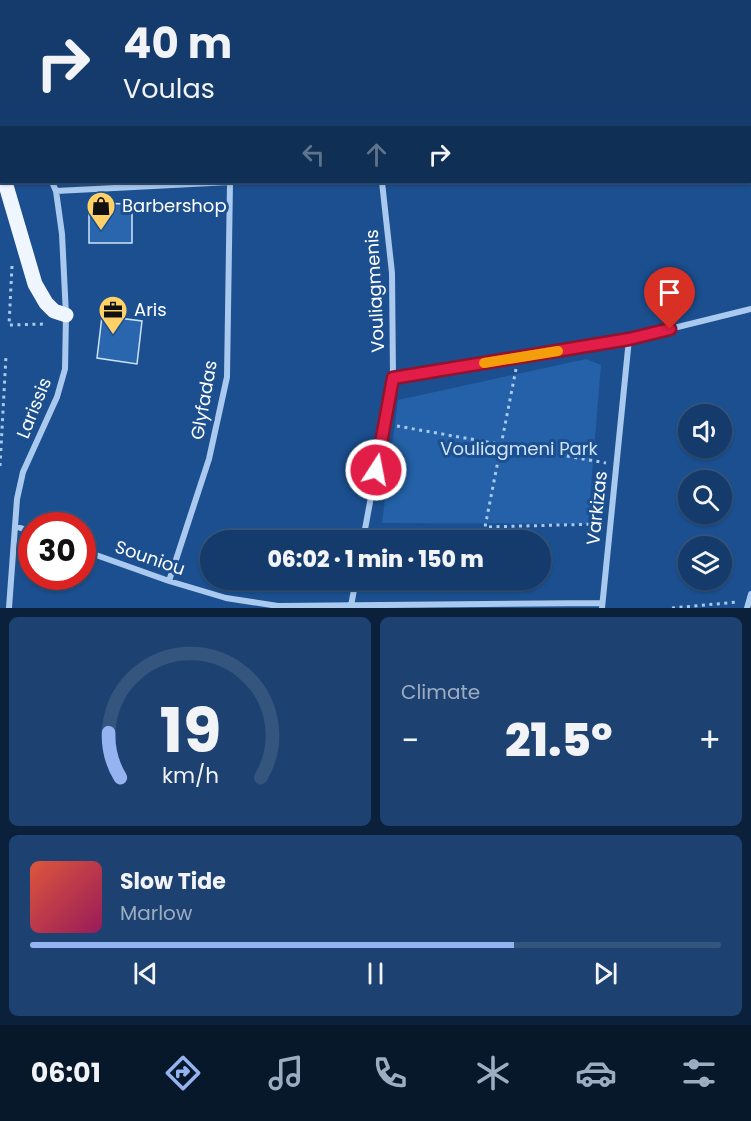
<!DOCTYPE html>
<meta charset="utf-8">
<style>
:root{--surface:#143b6b;--page:#1d4271;--text:#f1f3f6;--muted:#9dadc1;--line:#33557e;--accent:#95b2f1}
body{margin:0;font-family:Poppins,sans-serif;background:var(--page);color:var(--text);height:100vh;display:flex;flex-direction:column;font-size:22px;white-space:nowrap}
*{box-sizing:border-box;margin:0}
p{font-size:20px;color:var(--muted)}
.icon{flex:none;width:33px;height:33px;fill:none;stroke:currentColor;stroke-width:2;stroke-linecap:round;stroke-linejoin:round}
.map{position:relative;height:608px;overflow:hidden}
.panel{display:flex;flex-direction:column;gap:9px;padding:9px;background:#0b203b;flex:1}
.panel>*{flex:none}
.banner{position:absolute;left:0px;top:0px;width:752px;height:183px;box-shadow:0 2px 4px #0004,0 0 0 2px var(--line);background:#143b6b;color:var(--text);overflow:hidden}
.fabs{position:absolute;left:678px;top:404px;display:grid;gap:12px}
.fabs a{display:grid;place-items:center;width:54px;height:54px;border-radius:50%;background:var(--surface);box-shadow:0 2px 4px #0004,0 0 0 2px var(--line);font-size:30px}
.speed{position:absolute;left:18px;top:512px;display:flex;gap:12px;font-size:30px;font-weight:700;text-align:center}
.speed>*{display:grid;place-content:center;width:78px;height:78px;border-radius:50%;background:var(--surface);box-shadow:0 2px 4px #0004,0 0 0 2px var(--line);line-height:1}
.speed .limit{border:9px solid #d22;background:#fff;color:#111}
.pin{position:absolute;display:grid;place-items:center;width:51px;height:51px;color:#fff;margin:-62px -26px;border-radius:50% 50% 50% 0;rotate:-45deg;box-shadow:0 0 6px #0007}
.pin .icon{rotate:45deg}
.me{position:absolute;width:66px;margin:-33px;rotate:11deg;stroke-linejoin:round;filter:drop-shadow(0 0 4px #0008)}
.turn{display:flex;align-items:center;gap:21px;height:126px;padding:0 24px;font-size:27px}
.turn .icon{width:78px;height:78px;stroke-width:2.5}
.turn b{display:block;font-size:42px;line-height:51px}
.lanes{display:flex;align-items:center;height:57px;padding:0 24px;background:#0003;justify-content:center;gap:30px;direction:ltr}
.lanes .off{opacity:.35}
.big{font-size:45px;font-weight:800;line-height:1.1}
.panel .widget{flex:1;display:flex;flex-direction:column;justify-content:center;gap:9px;min-width:0;padding:0 21px;border-radius:9px;background:var(--page)}
.panel .dial{align-items:center;gap:0}
.dial svg{height:156px;overflow:visible;fill:none;stroke:var(--line);stroke-width:7;stroke-linecap:round;text-anchor:middle}
.dial text{fill:var(--text);stroke:none}
.song{display:flex;align-items:center;gap:18px}
.cover{width:72px;height:72px;border-radius:9px;background:linear-gradient(135deg,hsl(10 70% 55%),hsl(330 70% 35%))}
.played{height:6px;border-radius:3px;background:linear-gradient(90deg,var(--accent) 70%,var(--line) 70%)}
.keys{display:flex;justify-content:space-around;direction:ltr}
.heat{display:flex;justify-content:space-between;align-items:center;font-size:33px;direction:ltr}
.panel .tiles{flex:1;display:grid;gap:9px;grid-template-columns:1fr 1fr}
.widget:last-child{grid-column:span 2}
.trip{position:absolute;left:200px;top:530px;width:351px;height:60px;border-radius:30px;background:var(--surface);box-shadow:0 2px 4px #0004,0 0 0 2px var(--line);font-weight:800;line-height:60px;text-align:center}
.tabs{display:flex;height:96px;justify-content:space-around;align-items:center;background:#08182b;color:var(--muted)}
.tabs .icon{width:42px;height:42px}
.tabs .on{color:var(--accent)}
.tabs b{font-size:27px;color:var(--text)}
.map>svg:first-child{display:block}
.green{fill:#2461a8}
.building{fill:#2a66ad;stroke:#cfe3fa;stroke-width:1.5}
.lines{fill:none;stroke-linecap:round;stroke-linejoin:round}
.path{stroke:#a9c9ee;stroke-width:3;stroke-dasharray:3 4.5;stroke-linecap:butt}
.minor{stroke:#a9c9ee;stroke-width:6}
.primary{stroke:#f0f6ff;stroke-width:15}
.route-casing{stroke:#92132f;stroke-width:15}
.route{stroke:#e11d48;stroke-width:10}
.slow{stroke:#f59e0b;stroke-width:10}
.labels{text-anchor:middle;stroke-width:6;stroke-linejoin:round;paint-order:stroke}
.poi-label{font-size:18px;fill:#fff;stroke:#1b4f8f;text-anchor:start}
.street-label{font-size:18px;fill:#fff;stroke:#1b4f8f}
.park-label{font-size:18px;fill:#cfe3fa;stroke:#1b4f8f}
</style>
<div class="map">
<svg width="751" height="608" viewBox="0 0 751 608">
<rect width="100%" height="100%" fill="#1b4f8f"/>
<path class="green" d="M18 0H287L286 2H18Z
M586 359 601 365 588 524 382 523 398 400Z"/>
<path class="building" d="M89 203 132 204V243H89Z
M102 316 142 321 137 364 97 358Z"/>
<g class="lines">
<path class="path" d="M7 0V2
M130 0V2
M232 0 233 2
M12 266 9 325 45 324
M516 369 485 527 599 524
M397 426 606 463
M0 466 6 356
M672 608 738 602"/>
<path class="minor" d="M574 0V2
M27 2V0
M506 2 526 0
M750 142H751
M56 191 231 182
M393 378 629 339 751 309
M15 526 32 532
M363 540 393 378 392 273 382 182
M82 550 169 581 226 598 278 606 602 603
M169 581 209 459 227 377 230 182
M351 606 356 579
M9 608 17 499 23 472 57 397 65 369 66 315 62 234 56 191 52 182
M602 608 629 339
M747 608 751 594"/>
<path class="primary" d="M0 163 2 169
M5 182 35 284 46 303 54 311 66 315"/>
</g>
<g class="lines">
<g class="route-casing">
<path id="route" d="M376 470 393 378 629 339 670 329"/>
</g>
<use href="#route" class="route"/>
<path class="slow" d="M484 363 558 351"/>
</g>
<defs>
<g id="shop-pin" transform="scale(1.5)"><path d="M0 17L-7.5 6A9.5 9.5 0 1 1 7.5 6Z" fill="#ffd166" stroke="#1b4f8f"/><path d="M-5-2.5h2.3a2.7 3.5 0 0 1 5.4 0H5L5.5 6h-11ZM-1.5-2.5h3a1.5 2.3 0 0 0-3 0Z" fill="#111"/></g>
<g id="office-pin" transform="scale(1.5)"><path d="M0 17L-7.5 6A9.5 9.5 0 1 1 7.5 6Z" fill="#ffd166" stroke="#1b4f8f"/><path d="M-6-3h4V-5.5h4V-3h4V5H-6ZM-1-4.5V-3h2v-1.5ZM-6 0V1H6V0Z" fill="#111"/></g>
</defs>
<g fill-rule="evenodd">
<use href="#shop-pin" x="101" y="206"/>
<use href="#office-pin" x="113" y="310"/>
</g>
<g class="labels">
<g class="poi-label">
<text x="122" y="212">Barbershop</text>
<text x="134" y="316">Aris</text>
</g>
<g class="street-label">
<text transform="translate(375 291) rotate(-93)" y="6">Vouliagmenis</text>
<text transform="translate(204 400) rotate(-80)" y="6">Glyfadas</text>
<text transform="translate(34 408) rotate(-68)" y="6">Larissis</text>
<text transform="translate(597 508) rotate(-84)" y="6">Varkizas</text>
<text transform="translate(150 558) rotate(19)" y="6">Souniou</text>
</g>
<g class="park-label">
<text x="519" y="455">Vouliagmeni Park</text>
</g>
</g>
</svg>
<div class="fabs">
<a><svg class="icon" aria-label="sound" viewBox="0 0 24 24"><path d="M4 9h4l5-4v14l-5-4H4zM17 9q2 3 0 6"/></svg></a>
<a><svg class="icon" aria-label="search" viewBox="0 0 24 24"><circle cx="10" cy="10" r="6"/><path d="M15 15l6 6"/></svg></a>
<a><svg class="icon" aria-label="layers" viewBox="0 0 24 24"><path d="M12 4l9 5-9 5-9-5zM3 14l9 5 9-5"/></svg></a>
</div>
<div class="speed"><div class="limit">30</div></div>
<div class="pin" style="left:670px;top:329px;background:#d93025"><svg class="icon" aria-label="arrive" viewBox="0 0 24 24"><path d="M6 21V4h12l-3 4 3 4H6"/></svg></div>
<svg class="me" style="left:376px;top:470px" viewBox="-20 -20 40 40"><circle r="17" fill="#e11d48" stroke="#fff" stroke-width="3"/><path d="M0-11L8 9 0 5-8 9z" fill="#fff"/></svg>
<div class="trip">06:02 · 1 min · 150 m</div>
<div class="banner">
<div class="turn"><svg class="icon" aria-label="right" viewBox="0 0 24 24"><path d="M7 20v-9h11M14 6l5 5-5 5"/></svg><div><b>40 m</b>Voulas</div></div>
<div class="lanes"><svg class="icon off" aria-label="left" viewBox="0 0 24 24"><path d="M17 20v-9H6M10 6l-5 5 5 5"/></svg><svg class="icon off" aria-label="ahead" viewBox="0 0 24 24"><path d="M12 20V5M6 11l6-6 6 6"/></svg><svg class="icon" aria-label="right" viewBox="0 0 24 24"><path d="M7 20v-9h11M14 6l5 5-5 5"/></svg></div>
</div>
</div>
<section class="panel">
<div class="tiles">
<div class="widget dial"><svg viewBox="0 0 100 80">
<path d="M14 69A42 42 0 1 1 86 69"/>
<path d="M14 69A42 42 0 0 1 8 46" stroke="#95b2f1"/>
<text x="50" y="56" font-size="32" font-weight="700">19</text>
<text x="50" y="72" font-size="11">km/h</text>
</svg></div>
<div class="widget"><p>Climate</p>
<div class="heat"><a>−</a><b class="big">21.5°</b><a>+</a></div>
</div>
<div class="widget">
<div class="song"><i class="cover"></i><div><b>Slow Tide</b><p>Marlow</p></div></div>
<div class="played"></div>
<div class="keys"><svg class="icon" aria-label="previous" viewBox="0 0 24 24"><path d="M18 5L8 12l10 7zM5 5v14"/></svg><svg class="icon" aria-label="pause" viewBox="0 0 24 24"><path d="M8 5v14M16 5v14"/></svg><svg class="icon" aria-label="next" viewBox="0 0 24 24"><path d="M6 5l10 7-10 7zM19 5v14"/></svg></div>
</div>
</div>
</section>
<nav class="tabs">
<b>06:01</b>
<svg class="icon on" aria-label="directions" viewBox="0 0 24 24"><path d="M12 3l9 9-9 9-9-9zM9 14v-3h6M13 9l2 2-2 2"/></svg>
<svg class="icon" aria-label="music" viewBox="0 0 24 24"><path d="M9 18V5l10-2v13"/><circle cx="6" cy="18" r="3"/><circle cx="16" cy="16" r="3"/></svg>
<svg class="icon" aria-label="phone" viewBox="0 0 24 24"><path d="M5 4h4l2 5-3 2q2 4 5 5l2-3 5 2v4C11 20 4 13 5 4z"/></svg>
<svg class="icon" aria-label="climate" viewBox="0 0 24 24"><path d="M12 3v18M4 7l16 10M4 17L20 7"/></svg>
<svg class="icon" aria-label="car" viewBox="0 0 24 24"><path d="M5 17H2v-5l4-1 3-4h7l3 4 3 1v5h-3M9 17h6M6 11h13"/><circle cx="7" cy="17" r="2"/><circle cx="17" cy="17" r="2"/></svg>
<svg class="icon" aria-label="filters" viewBox="0 0 24 24"><path d="M4 7h16M4 17h16"/><circle cx="9" cy="7" r="2"/><circle cx="15" cy="17" r="2"/></svg>
</nav>
